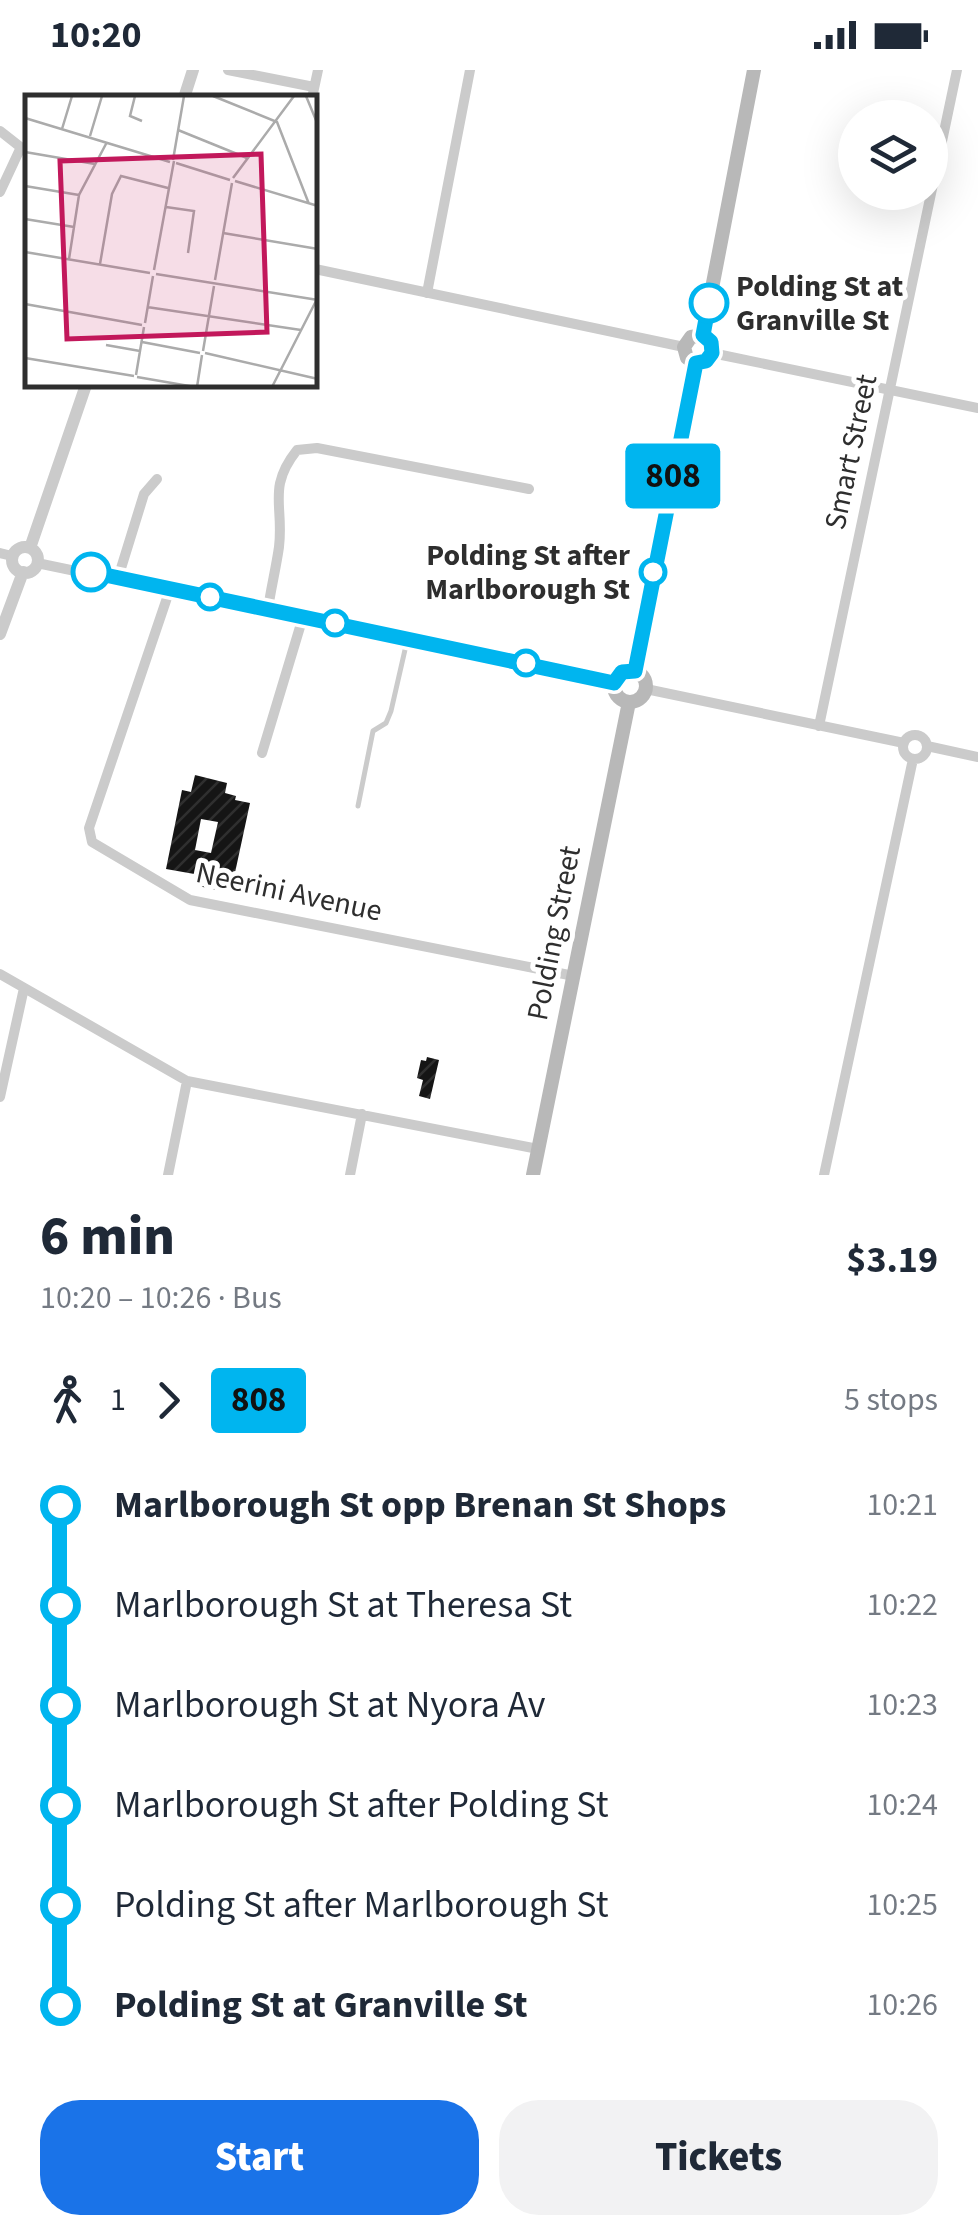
<!DOCTYPE html>
<meta charset="utf-8">
<style>
body{margin:0;font-family:"Source Sans 3",sans-serif;background:#f2f2f3;color:#1f2937;height:100vh;display:flex;flex-direction:column;font-size:38px;white-space:nowrap}
*{box-sizing:border-box;margin:0}
p{font-size:32px;color:#747a83}
.icon{flex:none;width:55px;height:55px;fill:none;stroke:currentColor;stroke-width:2;stroke-linecap:round;stroke-linejoin:round}
.map{position:relative;height:1105px;overflow:hidden}
.sheet{display:flex;flex-direction:column;background:#fff;flex:1}
.sheet>*{flex:none}
.badge{padding:0 20px;border-radius:8px;font-size:35px;line-height:65px}
.fabs{position:absolute;left:838px;top:30px;display:grid;gap:20px}
.fabs a{display:grid;place-items:center;width:110px;height:110px;border-radius:50%;background:#fff;box-shadow:0 10px 40px #0002;font-size:50px}
.map>.badge{position:absolute;translate:-50% -50%;box-shadow:0 0 0 5px #fff}
.legs{display:flex;align-items:center;gap:15px;height:110px;padding:0 40px;font-size:32px}
.legs p{margin-inline-start:auto}
.overview{display:flex;align-items:center;justify-content:space-between;height:170px;padding:0 40px}
h1{font-size:55px;font-weight:800;line-height:75px}
.action{display:flex;gap:20px;margin-top:auto;padding:20px 40px}
.action a{flex:1;height:115px;border-radius:40px;background:#1a73e8;color:#fff;font-size:40px;font-weight:800;line-height:115px;text-align:center}
.action a+a{background:#f2f2f3;color:#1f2937}
ul{padding:0 40px;list-style:none}
li{display:flex;align-items:center;gap:35px;height:100px;font-size:38px}
li i{display:grid;place-items:center;width:15px;height:100%;margin:0 12px;background:currentColor}
li i::after{content:'';width:25px;height:25px;margin:-12px;border:8px solid;border-radius:50%;background:#fff}
li p{margin-inline-start:auto}
li:first-child i{background:linear-gradient(#0000 50%,currentColor 0)}
li:last-child i{background:linear-gradient(currentColor 50%,#0000 0)}
.status{display:flex;justify-content:space-between;align-items:center;height:70px;padding:0 50px;background:#fff;direction:ltr}
.status svg{height:28px;fill:currentColor}
.map>svg:first-child{display:block}
</style>
<div class="status"><b>10:20</b><svg viewBox="0 0 49 12"><path d="M0 12V9h3v3zM5 12V6h3v6zM10 12V3h3v9zM15 12V0h3v12zM26 1h20v11H26zM47 4h2v5h-2z"/></svg></div>
<div class="map">
<svg width="978" height="1105" viewBox="0 0 978 1105">
<defs>
<pattern id="building-hatch" width="6" height="6" patternUnits="userSpaceOnUse" patternTransform="scale(2.5)"><rect width="6" height="6" fill="#151515"/><path d="M-1 1l2-2M0 6l6-6M5 7l2-2" fill="none" stroke="#2f2f2f"/></pattern>
</defs>
<rect width="100%" height="100%" fill="#fff"/>
<path fill="url(#building-hatch)" fill-rule="evenodd" d="M195,705L227,713L225,723L236,726L235,730L250,733L233,812L228,811L222,821L198,816L200,805L166,799L182,720L191,722ZM201,749L218,752L211,783L195,780Z
M427,987L439,990L430,1029L419,1026L423,1010L417,1008L421,990L426,991Z"/>
<g fill="none" stroke-linecap="round" stroke-linejoin="round">
<path stroke="#cbcbcb" stroke-width="5" d="M358,736L373,661L386,653L391,641L407,571"/>
<path stroke="#cbcbcb" stroke-width="10" d="M228,0L314,17
M312,28L318,0
M0,61L28,83
M0,122L21,77
M315,199L684,277
M427,223L470,0
M712,283L978,338
M0,483L12,486
M37,493L614,613
M118,508L144,424L157,409
M170,519L89,758L92,772L190,830L574,906
M268,539C271,518 276,498 279,477C284,435 267,418 297,380L317,378L529,419
M646,619L904,673
M819,656L957,0
M903 677a12 12 0 1 1 24 0a12 12 0 1 1-24 0Z
M927,676L978,687
M262,683L303,547
M0,904L187,1011L538,1079
M0,1027L24,918
M168,1105L187,1011
M350,1105L362,1044
M824,1105L913,689"/>
<path stroke="#cbcbcb" stroke-width="12" d="M184,28L193,0
M12 490a13 13 0 1 1 26 0a13 13 0 1 1-26 0Z
M30,478L86,315
M0,564L23,502"/>
<path stroke="#b8b8b8" stroke-width="14" d="M703,265L754,0
M696,293L687,288L684,277L691,267L703,265
M696,293L706,291L712,283L711,272L703,265
M614 616a16 16 0 1 1 32 0a16 16 0 1 1-32 0Z
M635,601L696,293
M533,1105L629,632"/>
</g>
<g fill="none" stroke-linecap="round" stroke-linejoin="round">
<defs>
<path id="line-1" d="M91,502L614,613L622,602L635,601L696,293L706,291L712,283L711,272L703,265L709,233"/>
</defs>
<use href="#line-1" stroke="#fff" stroke-width="22"/>
<use href="#line-1" stroke="#00b5ef" stroke-width="15"/>
</g>
<g fill="#fff" stroke="#00b5ef" stroke-width="5">
<circle cx="709" cy="233" r="18"/>
<circle cx="91" cy="502" r="18"/>
<circle cx="653" cy="502" r="12"/>
<circle cx="210" cy="527" r="12"/>
<circle cx="335" cy="553" r="12"/>
<circle cx="526" cy="593" r="12"/>
</g>
<g text-anchor="middle" dominant-baseline="central" stroke-width="10" stroke-linejoin="round" paint-order="stroke">
<g font-size="30" font-weight="bold" fill="#2e2e2e" stroke="#fff" text-anchor="start">
<text x="736" y="216">Polding St at<tspan x="736" dy="34">Granville St</tspan></text>
<text x="630" y="485" text-anchor="end">Polding St after<tspan x="630" dy="34">Marlborough St</tspan></text>
</g>
<g font-size="30" fill="#2e2e2e" stroke="#fff">
<text transform="translate(851 382) rotate(-78)">Smart Street</text>
<text transform="translate(289 822) rotate(12)">Neerini Avenue</text>
<text transform="translate(554 863) rotate(-79)">Polding Street</text>
</g>
</g>
<g transform="translate(25 25)">
<rect width="292" height="292" fill="#fff"/>
<path fill="none" stroke="#ababab" stroke-width="2.5" d="M110,1L105,21L117,26M188,1L252,27L284,109M281,1L293,30M0,23L145,67M37,34L47,1M153,35L222,63M65,41L77,1M0,57L70,69M148,65L159,1M151,68L205,85M208,83L269,1M210,86L293,111M0,91L54,100M141,112L169,116L163,158M0,124L49,132M198,138L293,154M0,157L125,178M44,164L54,100L82,47M75,169L87,99L96,81L143,93M129,175L149,66M131,179L293,205M190,185L207,88M0,209L117,230M122,212L276,235M120,228L128,181M117,247L175,258M81,250L115,256M178,256L189,191M180,258L293,284M0,263L109,281M111,280L119,232M112,282L170,292M172,292L177,260M247,292L292,204"/>
<path fill="#c2185b" fill-opacity="0.15" stroke="#c2185b" stroke-width="5" d="M236,59L242,237L42,244L35,66Z"/>
<rect width="292" height="292" fill="none" stroke="#2e2e2e" stroke-width="5"/>
</g>
</svg>
<div class="fabs">
<a><svg class="icon" aria-label="layers" viewBox="0 0 24 24"><path d="M12 4l9 5-9 5-9-5zM3 14l9 5 9-5"/></svg></a>
</div>
<b class="badge" style="left:673px;top:406px;background:#00b5ef;color:#111">808</b>
</div>
<section class="sheet">
<div class="overview"><div><h1>6 min</h1><p>10:20 – 10:26 · Bus</p></div><b>$3.19</b></div>
<div class="legs"><svg class="icon" aria-label="walk" viewBox="0 0 24 24"><circle cx="13" cy="4" r="2"/><path d="M13 8l-2 6 4 7M11 14l-3 7M7 12l3-4h3l4 4"/></svg>1<svg class="icon" aria-label="forward" viewBox="0 0 24 24"><path d="M9 5l7 7-7 7"/></svg><b class="badge" style="background:#00b5ef;color:#111">808</b><p>5 stops</p></div>
<ul>
<li><i style="color:#00b5ef"></i><b>Marlborough St opp Brenan St Shops</b><p>10:21</p></li>
<li><i style="color:#00b5ef"></i><span>Marlborough St at Theresa St</span><p>10:22</p></li>
<li><i style="color:#00b5ef"></i><span>Marlborough St at Nyora Av</span><p>10:23</p></li>
<li><i style="color:#00b5ef"></i><span>Marlborough St after Polding St</span><p>10:24</p></li>
<li><i style="color:#00b5ef"></i><span>Polding St after Marlborough St</span><p>10:25</p></li>
<li><i style="color:#00b5ef"></i><b>Polding St at Granville St</b><p>10:26</p></li>
</ul>
<div class="action"><a>Start</a><a>Tickets</a></div>
</section>
